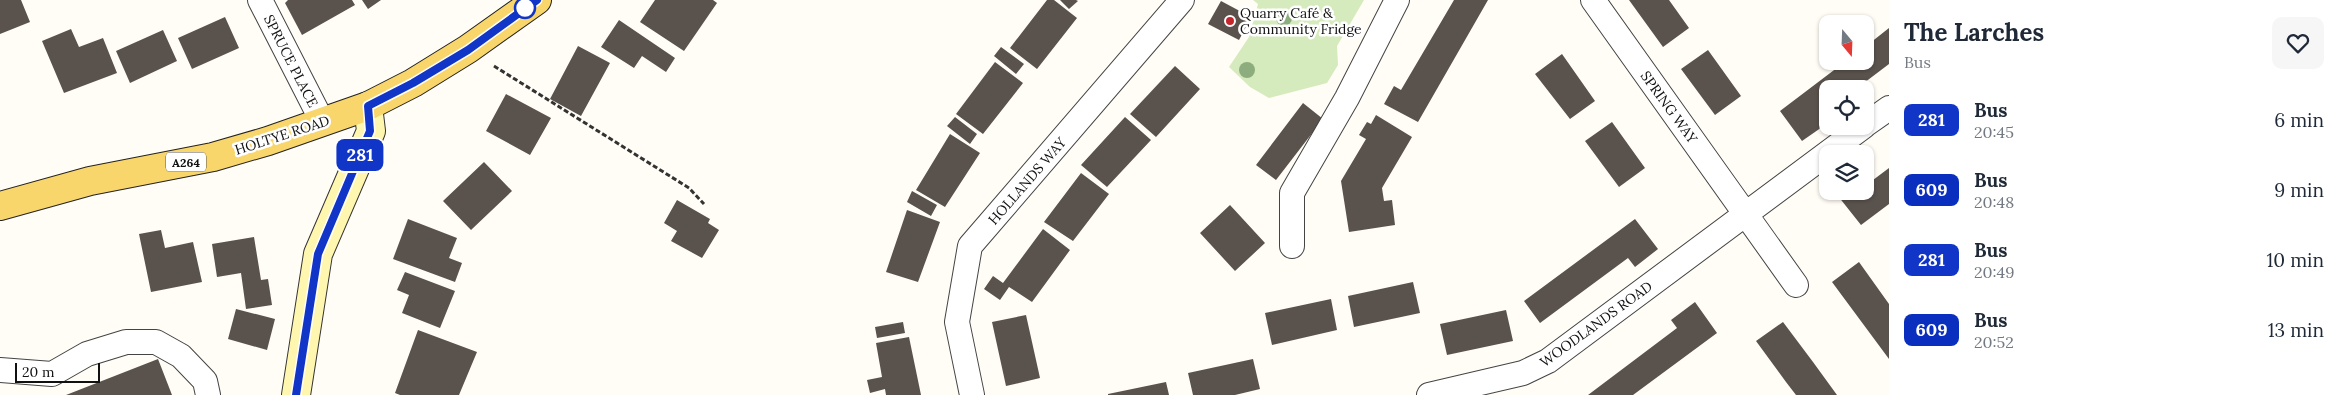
<!DOCTYPE html>
<meta charset="utf-8">
<style>
body{margin:0;font-family:Lora,serif;background:#f6f6f7;color:#1f2937;height:100vh;display:flex;flex-direction:column;font-size:19px;white-space:nowrap}
*{box-sizing:border-box;margin:0}
p{font-size:16px;color:#747a83}
.icon{flex:none;width:28px;height:28px;fill:none;stroke:currentColor;stroke-width:2;stroke-linecap:round;stroke-linejoin:round}
.map{position:relative;flex:1;overflow:hidden}
.drawer{display:flex;flex-direction:column;background:#fff;width:450px}
.drawer>*{flex:none}
.badge{padding:0 10px;border-radius:8px;font-size:18px;line-height:32px}
.needle{width:32px;rotate:161deg}
.fabs{position:absolute;left:1819px;top:15px;display:grid;gap:10px}
.fabs a{display:grid;place-items:center;width:55px;height:55px;border-radius:10px;background:#fff;box-shadow:0 1px 4px #0004;font-size:25px}
.scale{position:absolute;left:15px;bottom:12px;width:85px;box-sizing:border-box;padding-left:5px;border:2px solid #111;border-top:0;font-size:14px;line-height:18px;white-space:nowrap;color:#111;-webkit-text-stroke:4px #fff;paint-order:stroke}
.map>.badge{position:absolute;translate:-50% -50%;box-shadow:0 0 0 2px #fff}
.round{display:grid;place-items:center;flex:none;width:52px;height:52px;border-radius:10px;background:#f6f6f7}
.head{display:flex;align-items:center;justify-content:space-between;height:85px;padding:0 15px}
h1{font-size:24px;font-weight:800;line-height:38px}
ul{padding:0;list-style:none}
li{display:flex;align-items:center;gap:15px;height:70px;padding:0 15px}
li div{flex:1}
li b{display:block;font-size:19px}
li em{font-style:normal}
li .badge{min-width:55px;font-weight:700;text-align:center}
main{display:flex;flex:1;min-height:0}
.map>svg:first-child{display:block}
</style>
<main>
<div class="map">
<svg width="1889" height="395" viewBox="0 0 1889 395">
<rect width="100%" height="100%" fill="#fffdf5"/>
<path fill="#d5ebbd" d="M1253,0H1364L1337,46L1338,65L1327,83L1269,98L1250,87L1229,67L1249,37L1258,4Z"/>
<path fill="#5a524d" d="M0,0H21L30,22L0,34Z
M288,0H352L355,5L302,35L285,3Z
M362,0H381L368,9Z
M655,0H713L717,3L684,51L640,22Z
M1047,0H1054L1077,18L1037,69L1010,48Z
M1060,0H1076L1078,1L1069,9Z
M1454,0H1488L1418,122L1384,104L1394,86L1401,90Z
M1629,0H1669L1689,28L1663,47Z
M1221,1L1251,17L1239,40L1208,24Z
M225,17L239,48L192,69L178,38Z
M619,20L675,58L666,72L642,56L634,68L601,47Z
M1889,28V64L1856,89H1828V111L1819,117L1825,125L1802,141L1780,111L1846,61H1865V47Z
M71,29L79,47L103,38L117,73L64,93L42,41Z
M163,30L177,61L130,83L116,51Z
M578,46L610,63L581,116L550,99Z
M1001,47L1024,64L1016,74L994,56Z
M1708,50L1741,96L1715,115L1681,69Z
M1562,54L1595,101L1570,119L1535,74Z
M995,62L1023,83L983,134L956,114Z
M1175,66L1200,89L1156,137L1130,114Z
M506,94L551,118L530,155L486,131Z
M1303,103L1323,119L1276,180L1256,165Z
M1376,115L1412,137L1382,188L1384,201L1392,200L1395,225L1349,232L1341,181L1366,139L1359,135L1367,122L1371,124Z
M955,117L977,134L970,144L947,126Z
M1125,117L1151,140L1107,187L1081,165Z
M1612,122L1645,168L1619,187L1585,141Z
M950,134L980,153L945,207L916,190Z
M484,162L512,191L471,230L443,201Z
M1889,168V204L1861,225L1838,196L1844,191H1865V186Z
M1081,173L1109,194L1073,241L1044,222Z
M912,191L937,205L931,216L907,202Z
M677,200L710,219L708,223L719,230L702,258L671,241L677,231L664,223Z
M1230,205L1265,243L1235,271L1200,233Z
M907,210L940,222L918,282L886,272Z
M408,219L457,238L449,258L462,263L455,282L393,259Z
M1635,219L1658,249L1635,267L1628,258L1540,323L1524,301Z
M1043,229L1070,250L1032,302L1009,287L1000,300L984,289L993,276L1003,283Z
M161,230L165,248L193,242L202,282L151,292L139,234Z
M254,237L261,280L268,279L272,305L246,309L241,273L217,277L212,244Z
M1859,262L1889,304V359L1832,282Z
M405,272L455,291L440,328L402,313L409,295L397,290Z
M1413,282L1420,313L1354,327L1348,296Z
M1331,299L1337,330L1272,345L1265,313Z
M1695,302L1717,333L1633,395H1588L1677,328L1671,320Z
M236,309L275,319L267,350L228,339Z
M1506,310L1513,341L1447,355L1440,324Z
M1026,315L1040,378L1006,386L992,322Z
M903,322L905,333L877,338L875,327Z
M1783,322L1813,362L1837,395H1796L1786,382L1756,341Z
M418,330L477,352L459,395H400L395,393Z
M909,337L921,395H886L885,389L870,393L867,380L882,377L876,343Z
M158,359L172,395H66Z
M1253,359L1260,389L1235,395H1193L1188,373Z
M1166,382L1169,395H1108V394Z"/>
<g fill="none" stroke-linecap="round" stroke-linejoin="round">
<defs>
<path id="street" d="M260,0L323,123
M1593,0L1796,285
M1865,125L1889,108
M1292,246V193L1347,98L1397,0
M0,370L52,374L87,354L126,342H156L181,356L205,381L208,395
M972,395L957,322L970,246L1182,0
M1429,395L1523,373L1548,361L1864,126"/>
<path id="secondary" d="M296,395L318,254L371,131L368,106"/>
<path id="primary" d="M0,206L90,181L213,157L268,141L368,106L413,83L468,49L537,0"/>
</defs>
<use href="#street" stroke="#444" stroke-width="26"/>
<use href="#secondary" stroke="#333" stroke-width="30"/>
<use href="#primary" stroke="#222" stroke-width="30"/>
<path stroke="#333" stroke-width="3" stroke-dasharray="5 2.5" stroke-linecap="butt" d="M494,66L689,188L704,204"/>
<use href="#street" stroke="#fff" stroke-width="24"/>
<use href="#secondary" stroke="#fff6b0" stroke-width="28"/>
<use href="#primary" stroke="#f9d66b" stroke-width="28"/>
</g>
<g fill="#8dad7f">
<circle cx="1284" cy="18" r="8"/>
<circle cx="1247" cy="70" r="8"/>
</g>
<g fill="none" stroke-linecap="round" stroke-linejoin="round">
<defs>
<path id="line" d="M296,395L318,254L370,131L368,106L413,83L468,50L537,0"/>
</defs>
<use href="#line" stroke="#fff" stroke-width="11"/>
<use href="#line" stroke="#1135c6" stroke-width="8"/>
</g>
<circle fill="#fff" stroke="#1135c6" stroke-width="2.5" cx="525" cy="8" r="10"/>
<circle fill="#c4262e" stroke="#fff" stroke-width="2" cx="1230" cy="21" r="5"/>
<g text-anchor="middle" dominant-baseline="central" stroke-width="5" stroke-linejoin="round" paint-order="stroke">
<rect fill="#fff" stroke="#585858" stroke-width="1" x="166" y="152.5" width="40" height="19" rx="4"/>
<g font-size="12" font-weight="bold" fill="#111">
<text x="186" y="162">A264</text>
</g>
<g font-size="14" fill="#111" stroke="#fff" text-anchor="start">
<text x="1240" y="13">Quarry Café &amp;<tspan x="1240" dy="16">Community Fridge</tspan></text>
</g>
<g font-size="14" fill="#111" stroke="#fff">
<text transform="translate(291 61) rotate(63)">SPRUCE PLACE</text>
<text transform="translate(1669 107) rotate(54)">SPRING WAY</text>
<text transform="translate(282 135) rotate(-18)">HOLTYE ROAD</text>
<text transform="translate(1027 181) rotate(-49)">HOLLANDS WAY</text>
<text transform="translate(1596 324) rotate(-36)">WOODLANDS ROAD</text>
</g>
</g>
</svg>
<div class="fabs">
<a><svg class="needle" viewBox="-14 -14 28 28"><path d="M0-13l5 13h-10z" fill="#e53935"/><path d="M0 13l5-13h-10z" fill="#747a83"/></svg></a>
<a><svg class="icon" aria-label="locate" viewBox="0 0 24 24"><circle cx="12" cy="12" r="6"/><path d="M12 2v4M12 18v4M2 12h4M18 12h4"/></svg></a>
<a><svg class="icon" aria-label="layers" viewBox="0 0 24 24"><path d="M12 4l9 5-9 5-9-5zM3 14l9 5 9-5"/></svg></a>
</div>
<div class="scale">20 m</div>
<b class="badge" style="left:360px;top:155px;background:#1135c6;color:#fff">281</b>
</div>
<section class="drawer">
<div class="head"><div><h1>The Larches</h1><p>Bus</p></div><a class="round"><svg class="icon" aria-label="heart" viewBox="0 0 24 24"><path d="M12 20l-8-8c-3-5 5-10 8-4 3-6 11-1 8 4z"/></svg></a></div>
<ul>
<li><span class="badge" style="background:#1135c6;color:#fff">281</span><div><b>Bus</b><p>20:45</p></div><em>6 min</em></li>
<li><span class="badge" style="background:#0a2ebe;color:#fff">609</span><div><b>Bus</b><p>20:48</p></div><em>9 min</em></li>
<li><span class="badge" style="background:#1135c6;color:#fff">281</span><div><b>Bus</b><p>20:49</p></div><em>10 min</em></li>
<li><span class="badge" style="background:#0a2ebe;color:#fff">609</span><div><b>Bus</b><p>20:52</p></div><em>13 min</em></li>
</ul>
</section>
</main>
